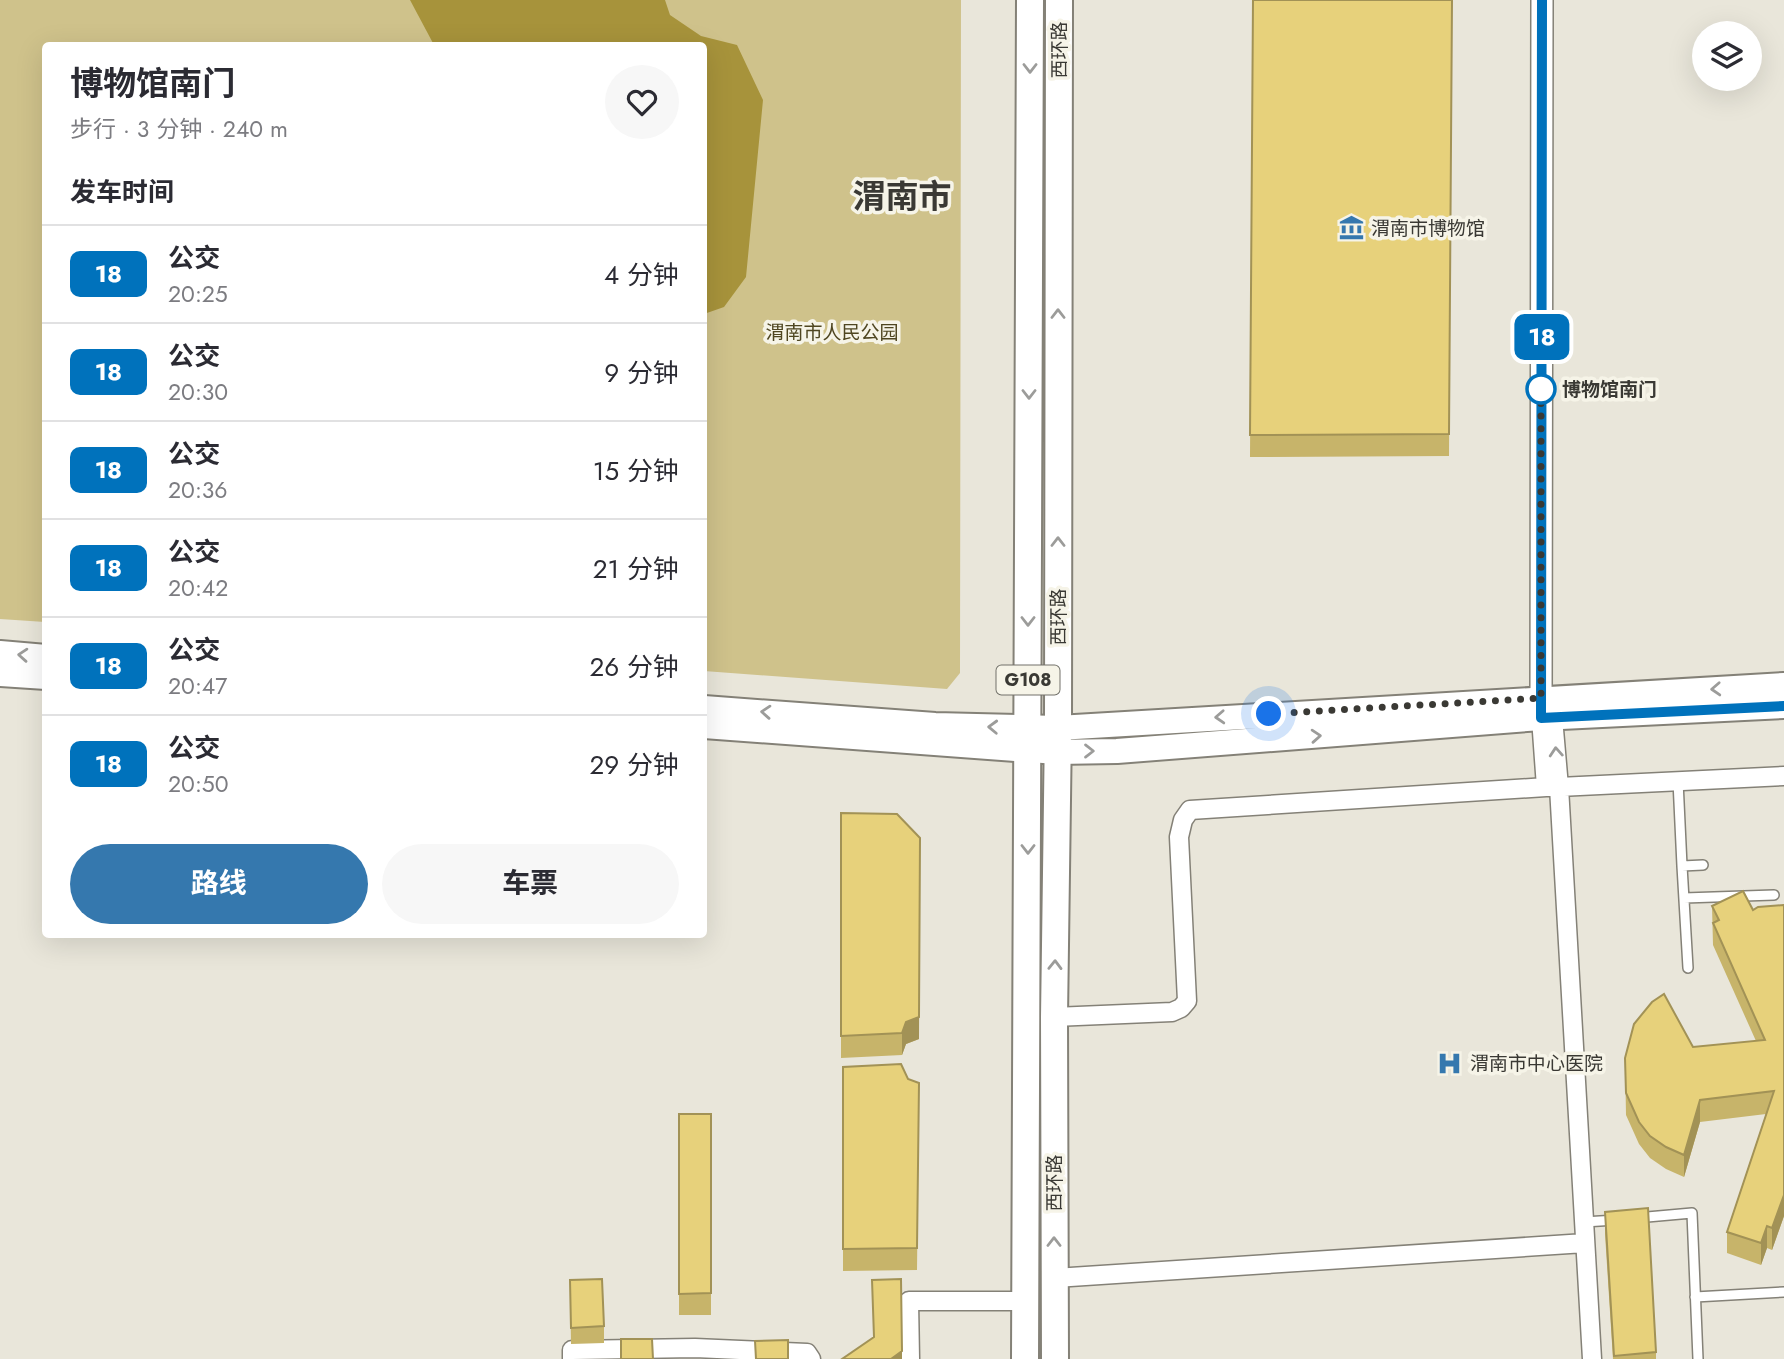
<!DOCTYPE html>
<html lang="zh">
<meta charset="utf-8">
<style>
body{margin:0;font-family:Jost,"Noto Sans SC",sans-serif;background:#f7f7f7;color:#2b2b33;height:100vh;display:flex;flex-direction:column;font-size:26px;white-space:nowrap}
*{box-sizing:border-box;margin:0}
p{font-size:23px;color:#7c7c81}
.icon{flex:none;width:38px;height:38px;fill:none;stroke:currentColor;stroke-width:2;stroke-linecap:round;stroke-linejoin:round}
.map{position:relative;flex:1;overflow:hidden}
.drawer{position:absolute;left:42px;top:42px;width:665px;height:896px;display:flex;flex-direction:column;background:#fff;border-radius:7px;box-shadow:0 7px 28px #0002}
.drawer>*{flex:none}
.badge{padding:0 14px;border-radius:10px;font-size:24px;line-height:46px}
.fabs{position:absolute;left:1692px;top:21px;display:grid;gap:14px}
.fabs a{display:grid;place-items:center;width:70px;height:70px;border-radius:50%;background:#fff;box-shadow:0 7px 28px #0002;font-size:35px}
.you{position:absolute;width:35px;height:35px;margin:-18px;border:5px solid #fff;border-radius:50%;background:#1a73e8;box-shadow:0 0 0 10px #1a73e833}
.map>.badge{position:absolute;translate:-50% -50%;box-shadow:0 0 0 4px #fff}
h2{padding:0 28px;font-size:26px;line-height:63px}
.round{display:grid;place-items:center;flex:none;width:74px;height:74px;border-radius:37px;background:#f7f7f7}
.head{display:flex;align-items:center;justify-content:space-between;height:119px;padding:0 28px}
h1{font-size:33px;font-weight:700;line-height:52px}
.primary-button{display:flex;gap:14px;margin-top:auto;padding:14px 28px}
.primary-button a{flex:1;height:80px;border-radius:42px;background:#3578ae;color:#fff;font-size:28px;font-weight:700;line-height:80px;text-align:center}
.primary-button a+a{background:#f7f7f7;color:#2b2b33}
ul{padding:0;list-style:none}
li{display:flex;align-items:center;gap:21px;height:98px;padding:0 28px;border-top:2px solid #e1e1e2}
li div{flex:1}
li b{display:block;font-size:26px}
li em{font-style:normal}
li .badge{min-width:77px;font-weight:700;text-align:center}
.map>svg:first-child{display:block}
</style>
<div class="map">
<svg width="1784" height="1359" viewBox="0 0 1784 1359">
<rect width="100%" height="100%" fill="#e9e6da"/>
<path fill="#cfc28b" d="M0,0H961L960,673L947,689L704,671V46H46L45,622L0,619Z"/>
<path fill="#a7933b" d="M410,0H665L670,15L701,36L737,45L763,100L746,277L724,307L704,314V46L434,45Z"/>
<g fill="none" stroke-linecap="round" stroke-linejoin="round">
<defs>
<path id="service" d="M1678,781L1682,866L1703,865
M1682,866L1688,968
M1684,898L1774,895
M1636,1218L1692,1213L1698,1359
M1584,1222L1616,1220
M1695,1297L1784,1292"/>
<path id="minor" d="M1541,718L1546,787H1559L1553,718
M1054,1017L1172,1012L1181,1008L1187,1001L1179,837L1183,820L1190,810L1546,787
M1055,1278L1585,1243
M572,1359V1350L695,1348L807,1353L811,1359
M910,1359L909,1301H1025
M1592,1359L1559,787L1784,776"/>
<path id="tertiary" d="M1541,715L1542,0"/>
<path id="secondary" d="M0,653L46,657
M0,674L46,677
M704,708L935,725L1058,728L1784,685
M704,726L1057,752L1117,751L1541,718L1784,706"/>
<path id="primary" d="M1025,1359L1030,0
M1055,1359L1054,1017L1058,728L1059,0"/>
</defs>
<use href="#service" stroke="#848177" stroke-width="12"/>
<use href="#minor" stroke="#848177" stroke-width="21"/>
<use href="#tertiary" stroke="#848177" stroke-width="24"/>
<use href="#secondary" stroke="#848177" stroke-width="28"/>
<use href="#primary" stroke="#848177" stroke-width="30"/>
<use href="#service" stroke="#fff" stroke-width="9"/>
<use href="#minor" stroke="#fff" stroke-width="18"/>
<use href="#tertiary" stroke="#fff" stroke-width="21"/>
<use href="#secondary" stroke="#fff" stroke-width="24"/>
<use href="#primary" stroke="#fff" stroke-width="26"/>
</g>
<path fill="#c7b46a" d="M1253,0H1452L1449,456L1250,457Z
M841,813L919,1039L906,1044L902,1055L841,1058Z
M1784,905V1216L1772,1250L1767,1248L1761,1265L1727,1253V1232L1766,1114L1700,1122L1684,1177L1666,1169L1650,1158L1639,1144L1626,1115L1625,1058L1693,1047L1756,1041L1713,945L1712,906L1753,910Z
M908,1079L919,1083L917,1270L843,1271V1249Z
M679,1114H711V1315H679Z
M1605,1212L1656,1352V1359H1613L1605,1234Z
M570,1280L604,1326V1343L571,1344Z"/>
<path fill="#a29256" d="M920,838L919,1039L906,1044L902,1055V1033Z
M1700,1100V1122L1684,1177V1155Z
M1784,1195V1216L1772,1250V1228Z
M1767,1226V1248L1761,1265V1243Z
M902,1351V1359H891Z"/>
<path fill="#e7d17b" stroke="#a29256" stroke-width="2" d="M1253,0H1452L1449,434L1250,435Z
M841,813L897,814L920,838L919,1017L906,1022L902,1033L841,1036Z
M1743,891L1753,910L1758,907L1784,905V1195L1772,1228L1767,1226L1761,1243L1727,1232L1774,1091L1700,1100L1684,1155L1666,1147L1650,1136L1639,1122L1626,1093L1625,1058L1634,1024L1652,1002L1664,994L1693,1047L1765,1040L1713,923L1719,920L1712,906Z
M901,1064L908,1079L919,1083L917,1248L843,1249V1067Z
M679,1114H711V1293L679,1294Z
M1648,1208L1656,1352L1614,1356L1605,1212Z
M602,1279L604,1326L571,1328L570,1280Z
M901,1279L902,1351L891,1359H842L874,1337L872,1280Z
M621,1339H652L653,1359H621Z
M788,1340V1359H756L755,1341Z"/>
<defs><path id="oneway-chevron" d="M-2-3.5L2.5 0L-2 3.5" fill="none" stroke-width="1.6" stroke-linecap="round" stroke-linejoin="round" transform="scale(1.75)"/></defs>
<g stroke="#9c9c9a">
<use href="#oneway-chevron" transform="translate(1030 68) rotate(90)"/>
<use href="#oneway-chevron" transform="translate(1058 314) rotate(-90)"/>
<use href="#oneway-chevron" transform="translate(1029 394) rotate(90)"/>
<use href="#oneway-chevron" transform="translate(1058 542) rotate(-90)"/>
<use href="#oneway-chevron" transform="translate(1028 621) rotate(90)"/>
<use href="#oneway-chevron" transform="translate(23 655) rotate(-176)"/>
<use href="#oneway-chevron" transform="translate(1716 689) rotate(177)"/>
<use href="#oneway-chevron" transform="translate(766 712) rotate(-176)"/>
<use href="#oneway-chevron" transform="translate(1220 717) rotate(177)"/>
<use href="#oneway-chevron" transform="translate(993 727) rotate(-178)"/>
<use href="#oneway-chevron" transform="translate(1316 736) rotate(-4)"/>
<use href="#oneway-chevron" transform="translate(1089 751)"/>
<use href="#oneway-chevron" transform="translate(1556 752) rotate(-94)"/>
<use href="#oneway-chevron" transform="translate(1028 849) rotate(90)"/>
<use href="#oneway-chevron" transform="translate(1055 965) rotate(-89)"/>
<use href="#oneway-chevron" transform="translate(1054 1242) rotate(-90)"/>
</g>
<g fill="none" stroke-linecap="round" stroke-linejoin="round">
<defs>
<path id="line" d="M1542,0L1541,718L1784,706"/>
</defs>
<use href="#line" stroke="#fff" stroke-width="16"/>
<use href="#line" stroke="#0072bc" stroke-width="10"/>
<path stroke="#3a3934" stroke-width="7" stroke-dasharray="0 12.6" d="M1269,714L1541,698V379V389"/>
</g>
<defs>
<symbol id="museum-bare" viewBox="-9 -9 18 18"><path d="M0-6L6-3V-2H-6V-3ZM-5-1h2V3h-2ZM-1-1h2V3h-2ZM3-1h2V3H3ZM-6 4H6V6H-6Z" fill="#3578ae" stroke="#f6f4e8" stroke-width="2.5" paint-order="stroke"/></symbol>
<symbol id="hospital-bare" viewBox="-9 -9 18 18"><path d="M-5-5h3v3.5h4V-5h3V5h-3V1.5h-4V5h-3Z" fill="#3578ae" stroke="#f6f4e8" stroke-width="2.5" paint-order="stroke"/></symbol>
</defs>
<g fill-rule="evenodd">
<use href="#museum-bare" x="1334" y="210" width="35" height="35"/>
<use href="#hospital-bare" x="1432" y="1046" width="35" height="35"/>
</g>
<circle fill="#fff" stroke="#0072bc" stroke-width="3.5" cx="1541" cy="389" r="14"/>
<g text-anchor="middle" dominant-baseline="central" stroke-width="7" stroke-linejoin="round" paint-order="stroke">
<rect fill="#f6f4e8" stroke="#72716a" stroke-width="2" x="996.5" y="665.5" width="63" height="29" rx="5"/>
<g font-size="18" font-weight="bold" fill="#3a3934">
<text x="1028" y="680">G108</text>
</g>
<g font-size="19" fill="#3a3934" stroke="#f6f4e8">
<text transform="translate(1059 50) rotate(-90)">西环路</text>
<text transform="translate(1058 617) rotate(-90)">西环路</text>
<text transform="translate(1054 1183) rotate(-90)">西环路</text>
</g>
<g font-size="19" fill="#3a3934" stroke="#f6f4e8" text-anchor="start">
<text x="1371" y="228">渭南市博物馆</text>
<text x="1470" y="1063">渭南市中心医院</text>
</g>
<g font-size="19" fill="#4f4621" stroke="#f6f4e8">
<text x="832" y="332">渭南市人民公园</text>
</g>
<g font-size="19" font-weight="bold" fill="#3a3934" stroke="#f6f4e8" text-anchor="start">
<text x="1562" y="389">博物馆南门</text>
</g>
<g font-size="33" font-weight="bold" fill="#3a3934" stroke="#f6f4e8">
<text x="902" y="196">渭南市</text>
</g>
</g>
</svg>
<div class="fabs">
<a><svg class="icon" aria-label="layers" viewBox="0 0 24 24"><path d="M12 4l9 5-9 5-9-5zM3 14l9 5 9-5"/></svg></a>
</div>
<div class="you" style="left:1269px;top:714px"></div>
<b class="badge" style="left:1542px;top:337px;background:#0072bc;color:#fff">18</b>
<section class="drawer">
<div class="head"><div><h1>博物馆南门</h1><p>步行 · 3 分钟 · 240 m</p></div><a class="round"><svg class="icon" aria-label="heart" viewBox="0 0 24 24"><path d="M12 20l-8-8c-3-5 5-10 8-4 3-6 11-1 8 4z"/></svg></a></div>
<h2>发车时间</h2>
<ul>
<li><span class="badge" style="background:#0072bc;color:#fff">18</span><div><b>公交</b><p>20:25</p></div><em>4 分钟</em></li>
<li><span class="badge" style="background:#0072bc;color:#fff">18</span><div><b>公交</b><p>20:30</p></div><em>9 分钟</em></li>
<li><span class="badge" style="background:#0072bc;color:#fff">18</span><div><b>公交</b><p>20:36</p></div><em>15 分钟</em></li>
<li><span class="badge" style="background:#0072bc;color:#fff">18</span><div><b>公交</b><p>20:42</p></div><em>21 分钟</em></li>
<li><span class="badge" style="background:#0072bc;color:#fff">18</span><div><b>公交</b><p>20:47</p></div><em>26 分钟</em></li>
<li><span class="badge" style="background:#0072bc;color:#fff">18</span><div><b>公交</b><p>20:50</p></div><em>29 分钟</em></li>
</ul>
<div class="primary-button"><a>路线</a><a>车票</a></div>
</section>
</div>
